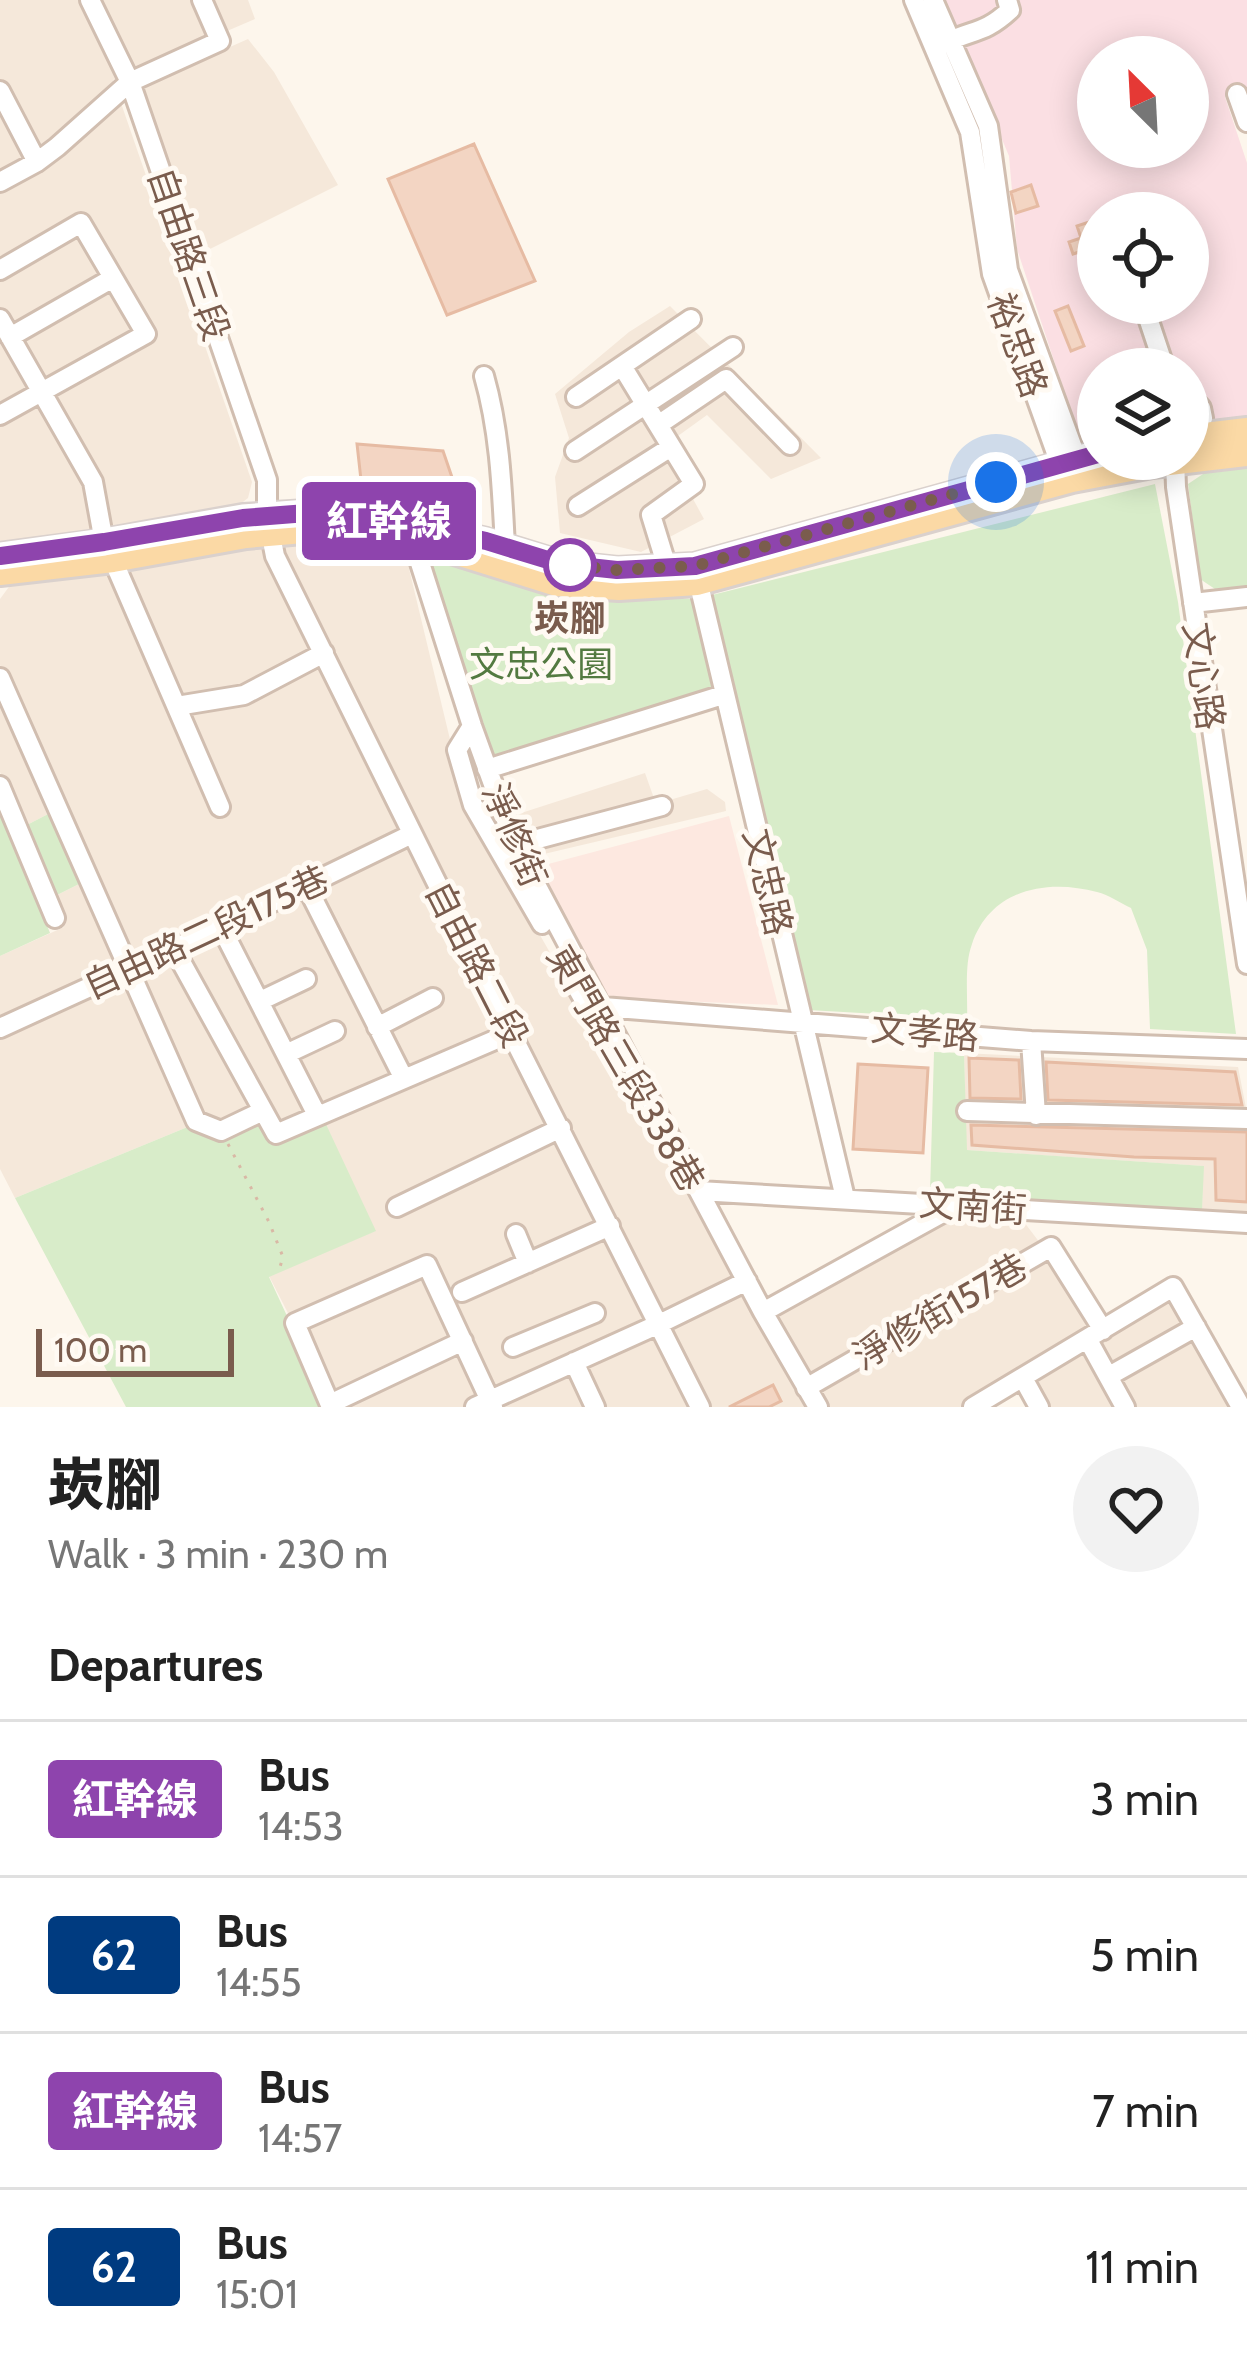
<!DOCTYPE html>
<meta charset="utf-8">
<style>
body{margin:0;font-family:Cabin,"Noto Sans TC",sans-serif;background:#f2f2f2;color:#222;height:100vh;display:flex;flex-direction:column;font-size:45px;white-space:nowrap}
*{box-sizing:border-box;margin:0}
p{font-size:39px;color:#767676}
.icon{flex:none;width:66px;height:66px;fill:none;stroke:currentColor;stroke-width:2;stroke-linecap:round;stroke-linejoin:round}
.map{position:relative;height:1407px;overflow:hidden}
.panel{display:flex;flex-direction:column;background:#fff;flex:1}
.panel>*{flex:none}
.badge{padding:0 24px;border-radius:9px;font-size:42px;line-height:78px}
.needle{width:78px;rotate:336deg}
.buttons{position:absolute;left:1077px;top:36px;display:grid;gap:24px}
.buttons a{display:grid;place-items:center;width:132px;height:132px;border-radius:50%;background:#fff;box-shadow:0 6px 30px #0003;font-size:60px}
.scale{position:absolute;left:36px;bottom:30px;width:198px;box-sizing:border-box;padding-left:12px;border:6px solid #7a5c4d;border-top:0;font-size:33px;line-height:42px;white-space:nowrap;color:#7a5c4d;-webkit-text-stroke:9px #fffaf3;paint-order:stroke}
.you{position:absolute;width:60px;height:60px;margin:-30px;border:9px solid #fff;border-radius:50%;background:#1a73e8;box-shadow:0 0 0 18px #1a73e833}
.map>.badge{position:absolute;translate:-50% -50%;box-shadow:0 0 0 6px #fff}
h2{padding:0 48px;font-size:45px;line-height:108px}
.round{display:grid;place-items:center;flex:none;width:126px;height:126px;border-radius:63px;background:#f2f2f2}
.headline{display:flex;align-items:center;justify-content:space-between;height:204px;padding:0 48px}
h1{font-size:57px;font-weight:800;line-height:90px}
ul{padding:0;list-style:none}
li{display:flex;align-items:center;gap:36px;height:156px;padding:0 48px;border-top:3px solid #e0e0e0}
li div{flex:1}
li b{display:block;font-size:45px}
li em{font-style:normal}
li .badge{min-width:132px;font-weight:700;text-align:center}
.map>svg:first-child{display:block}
</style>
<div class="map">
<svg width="1247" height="1407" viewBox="0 0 1247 1407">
<rect width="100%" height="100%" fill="#fdf6ec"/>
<path fill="#f5e8da" d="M0,0H248L255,19L113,80L252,482L248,498L235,508L20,542H0Z
M248,39L274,72L338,185L198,255L140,87Z
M670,306L821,458L771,479L707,415L664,446L704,519L641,552L560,533L555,477L569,438L555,394L629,332Z
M356,542L405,552L466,806L738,1281L465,1407H336L269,1276L375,1231L278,1131L221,1129L201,1119L0,665V599L14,580L73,577L128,565L267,544Z
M0,692L52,812L23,827L0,772Z
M645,773L656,804L707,789L725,802L726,811L527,858L512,816Z
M81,883L190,1126L15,1198L0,1169V956L64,927L53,897Z
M964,1053L1238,1067L1247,1113V1211H1202L1203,1166L966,1150Z
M963,1210L1018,1214L1043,1247L804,1381L766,1316Z
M1047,1256L1092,1328L1020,1375L960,1407H817L811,1394Z
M743,1290L808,1407H704L662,1327Z
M1172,1295L1235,1407H1130L1095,1341Z
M653,1330L690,1407H496Z
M1085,1347L1118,1407H1043L1029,1381Z"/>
<path fill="#fde8e0" d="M729,816L778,1005L609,998L537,867Z"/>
<path fill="#fbdfe3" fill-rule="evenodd" d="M944,0H1247V93L1225,97L1247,163V416L1188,425V369H1098V447L1084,451L1017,249L1009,156ZM1098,57H1188V147H1098ZM1098,213H1188V303H1098Z"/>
<path fill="#d8ecc9" d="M1247,463V586L1215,589L1200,579L1188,484L1215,466Z
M1155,484L1178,602L1236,1034L1150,1029L1147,950L1131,908C1120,903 1109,895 1097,892C1046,878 990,890 972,944C964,965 968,996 967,1019L808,1010L708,596Z
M420,548L567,592L692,599L715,690L492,759Z
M0,808L50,933L0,956Z
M52,812L81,883L53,897L23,827Z
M934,1052L964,1053L967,1150L1204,1166L1202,1211L930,1193Z
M263,1114L276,1138L324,1120L376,1231L269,1277L329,1407H126L15,1198L190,1126L220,1134Z"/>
<path fill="#f3d5c3" stroke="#e6bba3" stroke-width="3" d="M474,144L535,281L447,315L388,179Z
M1031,185L1038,206L1016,213L1011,192Z
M1125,197L1129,207L1155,199L1166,203V213H1114L1110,203Z
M1098,219V267L1086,271L1079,252L1073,254L1069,242L1081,238L1077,226Z
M1068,306L1084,346L1071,351L1055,311Z
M357,444L443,451L456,489L450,504L362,489Z
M969,1058L1019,1060L1021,1099L970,1098Z
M1046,1062L1235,1072L1242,1105L1048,1100Z
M858,1064L928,1068L923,1153L853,1149Z
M971,1125L1247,1132V1202L1216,1200L1215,1159L1134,1157L972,1145Z
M773,1385L781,1401L769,1407H729Z"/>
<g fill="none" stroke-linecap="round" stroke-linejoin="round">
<defs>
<path id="minor" d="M90,0L130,82L267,480V515L275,556L511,1033L700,1407
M914,0L970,132L992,274L1060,464L1066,472
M933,0L988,126L1008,270L1077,459L1075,468
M945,43C974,29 984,34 1010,10L1007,0
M0,91L37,162
M1237,94L1247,122
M0,182L37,162L57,147L130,82L220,41L202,0
M0,270L81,223L146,334L0,415
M1143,303L1165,369
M0,319L93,482L104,542
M10,337L113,278
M622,366L694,484L651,515L667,567
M484,376C500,432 502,489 505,547L502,556
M1188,394L1201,408L1203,418L1188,429
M576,397L691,319
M658,425L726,379L790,445
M575,451L733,347
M1175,459L1176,487L1247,964
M578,506L671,447
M414,533L413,541L472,726L515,845L763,1312L818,1407
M113,560L220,807
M696,572L845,1198
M1193,603L1247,597
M0,678L196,1121L221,1131L263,1111
M177,706L244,695L324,653
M472,726L457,750L473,805L542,924
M487,769L723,695
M0,786L55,918
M515,845L662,806
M306,885L404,1079
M221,927L317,1115
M174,949L276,1134L511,1033
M570,975L603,1034
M260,1001L306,979
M603,1007L1031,1041L1247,1049
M377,1027L433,998
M0,1028L221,927L412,834
M1031,1041L1036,1115
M286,1054L335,1031
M967,1111L1247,1119
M699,1191L1247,1223
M397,1207L561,1128
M516,1234L528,1263
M462,1292L610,1226
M763,1312L944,1212
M1088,1340L1125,1407
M513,1347L595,1313
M574,1362L595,1407
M1109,1376L1196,1327
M1023,1378L1039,1407
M806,1388L1051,1247L1103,1330
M330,1404L463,1341
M331,1407L295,1323L427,1265L493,1407
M475,1407L659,1324L747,1281
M973,1407L1173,1287L1241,1407"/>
<path id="major" d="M1188,437L1247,430
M0,556L104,542L243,517L307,513L359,515L415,525L486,541L561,564L617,570L695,566L1098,454
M0,573L113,560L246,536L315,530L357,531L435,546L557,584L619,588L697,583L1072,480L1152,465L1247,454"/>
</defs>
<use href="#minor" stroke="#d1beb0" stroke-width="24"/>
<use href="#major" stroke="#dad1cd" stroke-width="30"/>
<path stroke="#d9b8a5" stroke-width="3" stroke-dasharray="3 9" stroke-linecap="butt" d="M228,1144L269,1222L283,1257L280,1267"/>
<use href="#minor" stroke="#fff" stroke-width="18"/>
<use href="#major" stroke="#fbd9a5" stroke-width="24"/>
</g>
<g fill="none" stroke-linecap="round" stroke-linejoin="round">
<defs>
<path id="line" d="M0,556L104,542L243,518L307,513L359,515L416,525L486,541L561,564L617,570L695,566L1098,454"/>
</defs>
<use href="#line" stroke="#fff" stroke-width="27"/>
<use href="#line" stroke="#8e44ad" stroke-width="18"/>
<path stroke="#7a5c4d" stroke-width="12" stroke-dasharray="0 21.6" d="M570,565L561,564L617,570L695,566L996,482"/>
</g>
<circle fill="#fff" stroke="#8e44ad" stroke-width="6" cx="570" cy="565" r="24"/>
<g text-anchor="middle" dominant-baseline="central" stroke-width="10" stroke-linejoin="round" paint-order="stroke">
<g font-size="36" fill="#7a5c4d" stroke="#fffaf3">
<text transform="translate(189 254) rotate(71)">自由路三段</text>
<text transform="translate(1018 345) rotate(70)">裕忠路</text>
<text transform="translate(1204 676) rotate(82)">文心路</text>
<text transform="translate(515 835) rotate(67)">淨修街</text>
<text transform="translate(768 882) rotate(77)">文忠路</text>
<text transform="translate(206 932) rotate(-25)">自由路二段175巷</text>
<text transform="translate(477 964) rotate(63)">自由路二段</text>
<text transform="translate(925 1032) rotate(5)">文孝路</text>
<text transform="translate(626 1068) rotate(60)">東門路三段338巷</text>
<text transform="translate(973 1206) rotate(4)">文南街</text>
<text transform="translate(940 1311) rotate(-30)">淨修街157巷</text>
</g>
<g font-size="36" font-weight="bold" fill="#7a5c4d" stroke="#fffaf3">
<text x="570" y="618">崁腳</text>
</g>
<g font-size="36" fill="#537a41" stroke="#fffaf3">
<text x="541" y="664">文忠公園</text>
</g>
</g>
</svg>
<div class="buttons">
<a><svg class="needle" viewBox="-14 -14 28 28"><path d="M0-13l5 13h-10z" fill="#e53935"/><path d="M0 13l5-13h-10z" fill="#767676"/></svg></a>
<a><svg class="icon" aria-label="locate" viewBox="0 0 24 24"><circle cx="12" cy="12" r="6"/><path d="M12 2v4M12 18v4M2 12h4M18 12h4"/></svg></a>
<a><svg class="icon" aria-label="layers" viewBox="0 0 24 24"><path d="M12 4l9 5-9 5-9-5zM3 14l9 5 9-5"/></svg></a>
</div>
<div class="scale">100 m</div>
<div class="you" style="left:996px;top:482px"></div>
<b class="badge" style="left:389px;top:521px;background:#8e44ad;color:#fff">紅幹線</b>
</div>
<section class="panel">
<div class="headline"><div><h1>崁腳</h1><p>Walk · 3 min · 230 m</p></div><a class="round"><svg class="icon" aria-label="heart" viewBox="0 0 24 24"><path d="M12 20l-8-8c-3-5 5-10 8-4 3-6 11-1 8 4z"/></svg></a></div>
<h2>Departures</h2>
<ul>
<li><span class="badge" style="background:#8e44ad;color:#fff">紅幹線</span><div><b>Bus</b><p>14:53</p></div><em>3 min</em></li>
<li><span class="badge" style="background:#003b80;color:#fff">62</span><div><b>Bus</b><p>14:55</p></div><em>5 min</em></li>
<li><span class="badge" style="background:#8e44ad;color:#fff">紅幹線</span><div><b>Bus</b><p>14:57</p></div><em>7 min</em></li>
<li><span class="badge" style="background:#003b80;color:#fff">62</span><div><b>Bus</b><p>15:01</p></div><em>11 min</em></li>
</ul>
</section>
